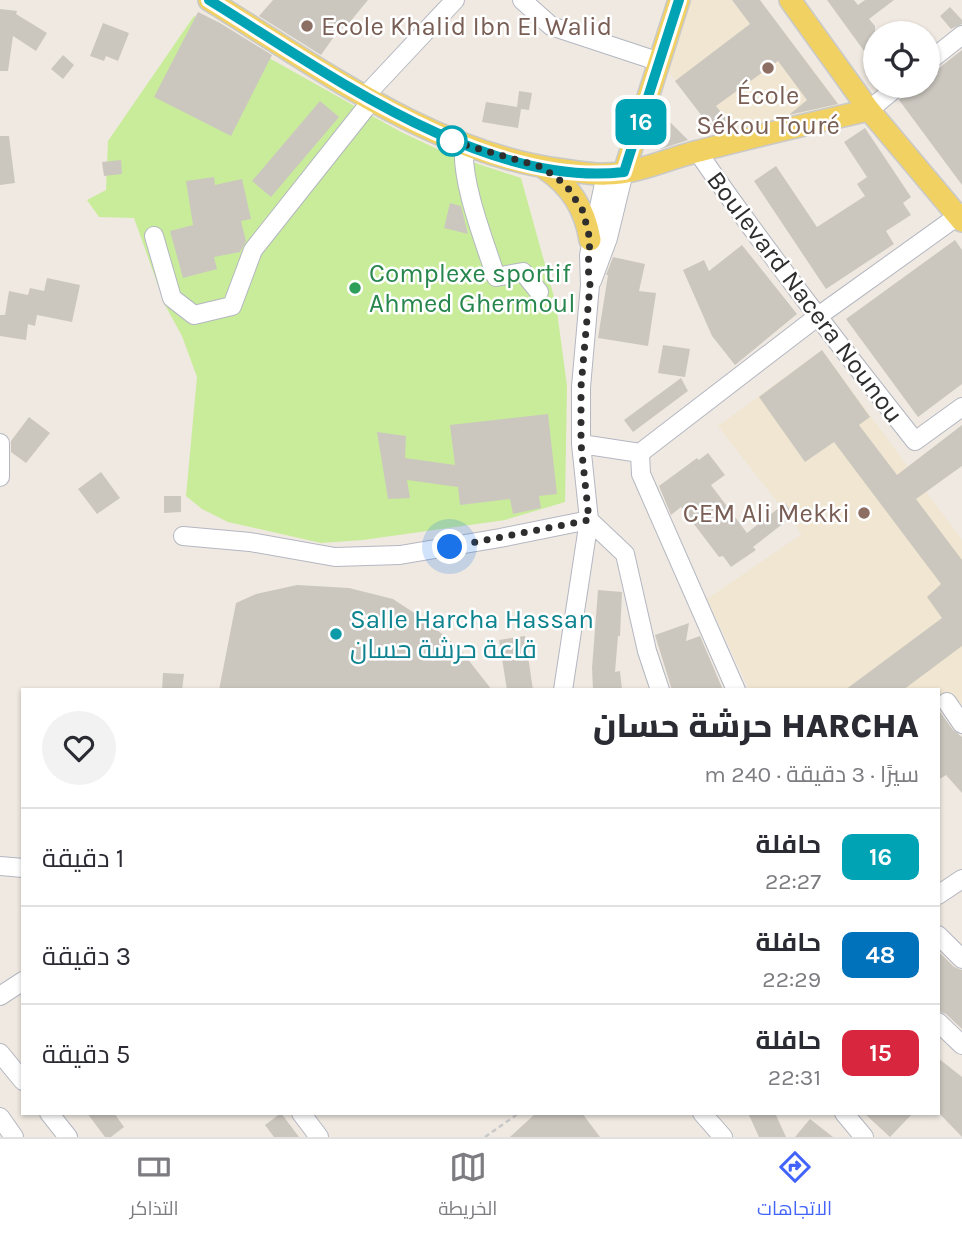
<!DOCTYPE html>
<html lang="ar">
<meta charset="utf-8">
<style>
body{margin:0;font-family:Karla,Cairo,sans-serif;background:#f2f2f3;color:#2b2b33;direction:rtl;height:100vh;display:flex;flex-direction:column;font-size:26px;white-space:nowrap}
*{box-sizing:border-box;margin:0}
p{font-size:23px;color:#7c7c81}
.icon{flex:none;width:38px;height:38px;fill:none;stroke:currentColor;stroke-width:2;stroke-linecap:round;stroke-linejoin:round}
.map{position:relative;flex:1;overflow:hidden;direction:ltr}
.sheet{position:absolute;left:21px;top:688px;width:919px;height:427px;display:flex;flex-direction:column;background:#fff;border-radius:0px;box-shadow:0 2px 5px #0004;direction:rtl}
.sheet>*{flex:none}
.badge{padding:0 14px;border-radius:10px;font-size:24px;line-height:46px}
.fabs{position:absolute;left:863px;top:21px;display:grid;gap:14px}
.fabs a{display:grid;place-items:center;width:77px;height:77px;border-radius:50%;background:#fff;box-shadow:0 2px 5px #0004;font-size:35px}
.you{position:absolute;width:35px;height:35px;margin:-18px;border:5px solid #fff;border-radius:50%;background:#1a73e8;box-shadow:0 0 0 10px #1a73e833}
.map>.badge{position:absolute;translate:-50% -50%;box-shadow:0 0 0 4px #fff}
.round{display:grid;place-items:center;flex:none;width:74px;height:74px;border-radius:37px;background:#f2f2f3}
.head{display:flex;align-items:center;justify-content:space-between;height:119px;padding:0 21px}
h1{font-size:33px;font-weight:800;line-height:52px}
ul{padding:0;list-style:none}
li{display:flex;align-items:center;gap:21px;height:98px;padding:0 21px;border-top:2px solid #e1e1e2}
li div{flex:1}
li b{display:block;font-size:26px}
li em{font-style:normal}
li .badge{min-width:77px;font-weight:700;text-align:center}
.tabs{display:flex;justify-content:space-around;align-items:center;height:98px;border-top:2px solid #e1e1e2;background:#fff;font-size:19px;color:#7c7c81}
.tabs a{display:grid;justify-items:center;gap:4px}
.tabs .on{color:#4264fb}
.map>svg:first-child{display:block}
</style>
<div class="map">
<svg width="962" height="1137" viewBox="0 0 962 1137">
<rect width="100%" height="100%" fill="#efe9e1"/>
<path fill="#f0e6d1" d="M687,0H760L838,103L839,108L717,136L668,71Z
M822,350L962,540V703L938,713V690L749,689L707,599L802,534L718,426Z"/>
<path fill="#c9ec9a" d="M194,16L401,132L448,154L521,178L556,304L567,386L565,502L505,520L363,540L321,543L228,522L202,509L186,496L197,377L182,336L165,305L134,218L99,217L87,200L106,190L108,141Z"/>
<path fill="#cbc7bf" d="M273,0H368L349,23L338,31L321,55L259,16Z
M732,0H760L838,104L789,115L807,100L778,61L716,106L734,128L715,133L675,81L750,24Z
M827,0H854L858,5L865,0H894L869,19L875,26V66Z
M950,7L962,20V24L951,29L940,16Z
M0,9L17,11L16,14L47,33L36,51L13,36L8,71H0Z
M198,12L220,23L272,55L231,136L154,97Z
M103,23L129,33L118,61L106,56L104,61L90,56Z
M962,50V185L899,100L911,86H928V73L935,71Z
M63,55L74,65L63,79L51,69Z
M519,91L532,93L529,110L521,109L518,128L482,122L486,102L517,107Z
M320,101L339,117L271,197L252,181Z
M669,121L688,140L661,149L651,135L653,126Z
M865,128L911,197L903,203L911,215L886,231L894,244L826,289L754,181L776,166L817,227L865,196L857,184L867,177L844,142Z
M0,136H9L15,183L0,185Z
M121,160L122,174L104,176L102,162Z
M214,177L215,185L242,179L251,219L241,221L246,241L240,252L214,257L217,269L183,278L170,231L193,225L186,181Z
M450,203L461,206L468,234L444,228Z
M955,240L962,250V384L918,417L846,319Z
M742,245L797,314L735,365L712,336L683,270L704,260L709,271Z
M613,257L645,264L639,291L656,293L648,346L598,338L608,275H606Z
M47,278L80,285L72,322L37,315L35,326L28,324L26,340L0,336V315H5L9,291L28,295L30,288L44,291Z
M663,345L690,349L685,377L658,373Z
M822,350L870,417L859,425L897,475L962,425V466L916,499L962,560V646L903,690H845L942,618L927,597L941,584L834,442L805,462L759,397Z
M681,378L688,391L633,432L624,420Z
M548,414L557,494L539,496L541,508L513,514L510,499L460,505L458,487L407,480L410,498L388,499L377,432L406,436L405,458L455,465L450,425Z
M29,417L50,433L26,463L11,452V441Z
M708,453L725,475L711,485L747,533L785,503L794,515L753,547L756,550L731,567L723,556L719,557L681,507L671,515L659,486L697,458L699,460Z
M101,472L120,498L97,514L78,489Z
M164,496H181V512L164,513Z
M297,585L349,588L393,599L425,620L459,648L492,690H219L236,603L256,594Z
M598,590L622,592L620,636H618L615,672L620,671L622,690H593L592,668Z
M689,623L686,641L700,636L723,690H672L655,635Z
M525,636L533,690H507L499,640Z
M163,673L184,674L182,690H162Z
M938,709L953,730L962,737V793L946,775L938,780Z
M938,951L954,967L962,970V1029L946,1014L938,1011Z
M938,1058L962,1077V1137L938,1112Z
M87,1113H114L124,1127L111,1137H105Z
M281,1113L299,1137H274L265,1125Z
M536,1113H582L600,1137H510Z
M748,1113H775L786,1137H759Z
M864,1113H913L890,1137Z
M810,1119L833,1137H795Z"/>
<g fill="none" stroke-linecap="round" stroke-linejoin="round">
<defs>
<path id="minor" d="M522,0L551,26L660,62
M928,62L962,35
M365,96L455,0
M869,110L898,86
M464,145C461,183 484,240 496,277L523,272L539,292
M697,151C766,251 840,346 915,441L962,407
M154,236L172,298L194,315L232,306L253,250L372,100
M592,281L608,238L624,172
M0,443V477
M581,444L640,453L817,317L962,213
M640,453L641,474L736,690
M183,536L250,542L335,557L400,555L500,538L589,520L625,554L647,651L660,690
M563,690L589,520L581,444V387L590,285L589,255L606,174
M947,702L962,724
M0,866L23,868
M938,895L962,879
M938,935L962,959
M0,996L23,981
M938,1022L962,1045
M0,1053L23,1081
M49,1113L68,1137
M301,1113L319,1137
M702,1113L723,1137
M844,1113L864,1137
M0,1117L14,1137"/>
<path id="major" d="M209,0C318,67 434,154 564,170C578,172 593,175 606,174C637,174 669,158 699,151C755,136 812,123 869,110
M790,0L869,110L962,221
M544,168C571,186 585,209 590,240
M624,172L679,0"/>
</defs>
<use href="#minor" stroke="#b4b7c1" stroke-width="20"/>
<use href="#major" stroke="#c9c9c9" stroke-width="24"/>
<path stroke="#c9c9c9" stroke-width="2.5" stroke-dasharray="5 3.5" stroke-linecap="butt" d="M485,1137L519,1113"/>
<use href="#minor" stroke="#fff" stroke-width="18"/>
<use href="#major" stroke="#f2d163" stroke-width="21"/>
</g>
<g fill="none" stroke-linecap="round" stroke-linejoin="round">
<defs>
<path id="line" d="M209,0C323,70 484,189 624,172L679,0"/>
</defs>
<use href="#line" stroke="#fff" stroke-width="16"/>
<use href="#line" stroke="#00a3b4" stroke-width="10"/>
<path stroke="#2e2e2e" stroke-width="7" stroke-dasharray="0 12.6" d="M450,547L589,520L581,444V387L590,285L588,267L590,240L583,211L566,185L542,167L452,141"/>
</g>
<g fill="#8d6e63" stroke="#fff" stroke-width="2.5">
<circle cx="307" cy="26" r="7"/>
<circle cx="768" cy="68" r="7"/>
<circle cx="864" cy="513" r="7"/>
</g>
<circle fill="#fff" stroke="#00a3b4" stroke-width="3.5" cx="452" cy="141" r="14"/>
<circle fill="#2e9e5b" stroke="#fff" stroke-width="2.5" cx="355" cy="288" r="7"/>
<circle fill="#0f9aa8" stroke="#fff" stroke-width="2.5" cx="336" cy="634" r="7"/>
<g text-anchor="middle" dominant-baseline="central" stroke-width="5" stroke-linejoin="round" paint-order="stroke">
<g font-size="26" fill="#785e54" stroke="#fff" text-anchor="start">
<text x="321" y="26">Ecole Khalid Ibn El Walid</text>
<text x="768" y="95" text-anchor="middle">École<tspan x="768" dy="30">Sékou Touré</tspan></text>
<text x="850" y="513" text-anchor="end">CEM Ali Mekki</text>
</g>
<g font-size="26" fill="#27864d" stroke="#fff" text-anchor="start">
<text x="369" y="273">Complexe sportif<tspan x="369" dy="30">Ahmed Ghermoul</tspan></text>
</g>
<g font-size="26" fill="#2e2e2e" stroke="#fff">
<text transform="translate(805 297) rotate(53)">Boulevard Nacera Nounou</text>
</g>
<g font-size="26" fill="#0d838f" stroke="#fff" text-anchor="start">
<text x="350" y="619">Salle Harcha Hassan<tspan x="350" dy="30">قاعة حرشة حسان</tspan></text>
</g>
</g>
</svg>
<div class="fabs">
<a><svg class="icon" aria-label="locate" viewBox="0 0 24 24"><circle cx="12" cy="12" r="6"/><path d="M12 2v4M12 18v4M2 12h4M18 12h4"/></svg></a>
</div>
<div class="you" style="left:450px;top:547px"></div>
<b class="badge" style="left:641px;top:122px;background:#00a3b4;color:#fff">16</b>
<section class="sheet">
<div class="head"><div><h1>HARCHA حرشة حسان</h1><p>سيرًا · 3 دقيقة · 240 m</p></div><a class="round"><svg class="icon" aria-label="heart" viewBox="0 0 24 24"><path d="M12 20l-8-8c-3-5 5-10 8-4 3-6 11-1 8 4z"/></svg></a></div>
<ul>
<li><span class="badge" style="background:#00a3b4;color:#fff">16</span><div><b>حافلة</b><p>22:27</p></div><em>1 دقيقة</em></li>
<li><span class="badge" style="background:#0072bc;color:#fff">48</span><div><b>حافلة</b><p>22:29</p></div><em>3 دقيقة</em></li>
<li><span class="badge" style="background:#d7263d;color:#fff">15</span><div><b>حافلة</b><p>22:31</p></div><em>5 دقيقة</em></li>
</ul>
</section>
</div>
<nav class="tabs">
<a class="on"><svg class="icon" aria-label="directions" viewBox="0 0 24 24"><path d="M12 3l9 9-9 9-9-9zM9 14v-3h6M13 9l2 2-2 2"/></svg>الاتجاهات</a>
<a><svg class="icon" aria-label="map" viewBox="0 0 24 24"><path d="M3 6l6-2 6 2 6-2v14l-6 2-6-2-6 2zM9 4v14M15 6v14"/></svg>الخريطة</a>
<a><svg class="icon" aria-label="tickets" viewBox="0 0 24 24"><path d="M3 7h18v10H3zM15 7v10"/></svg>التذاكر</a>
</nav>
